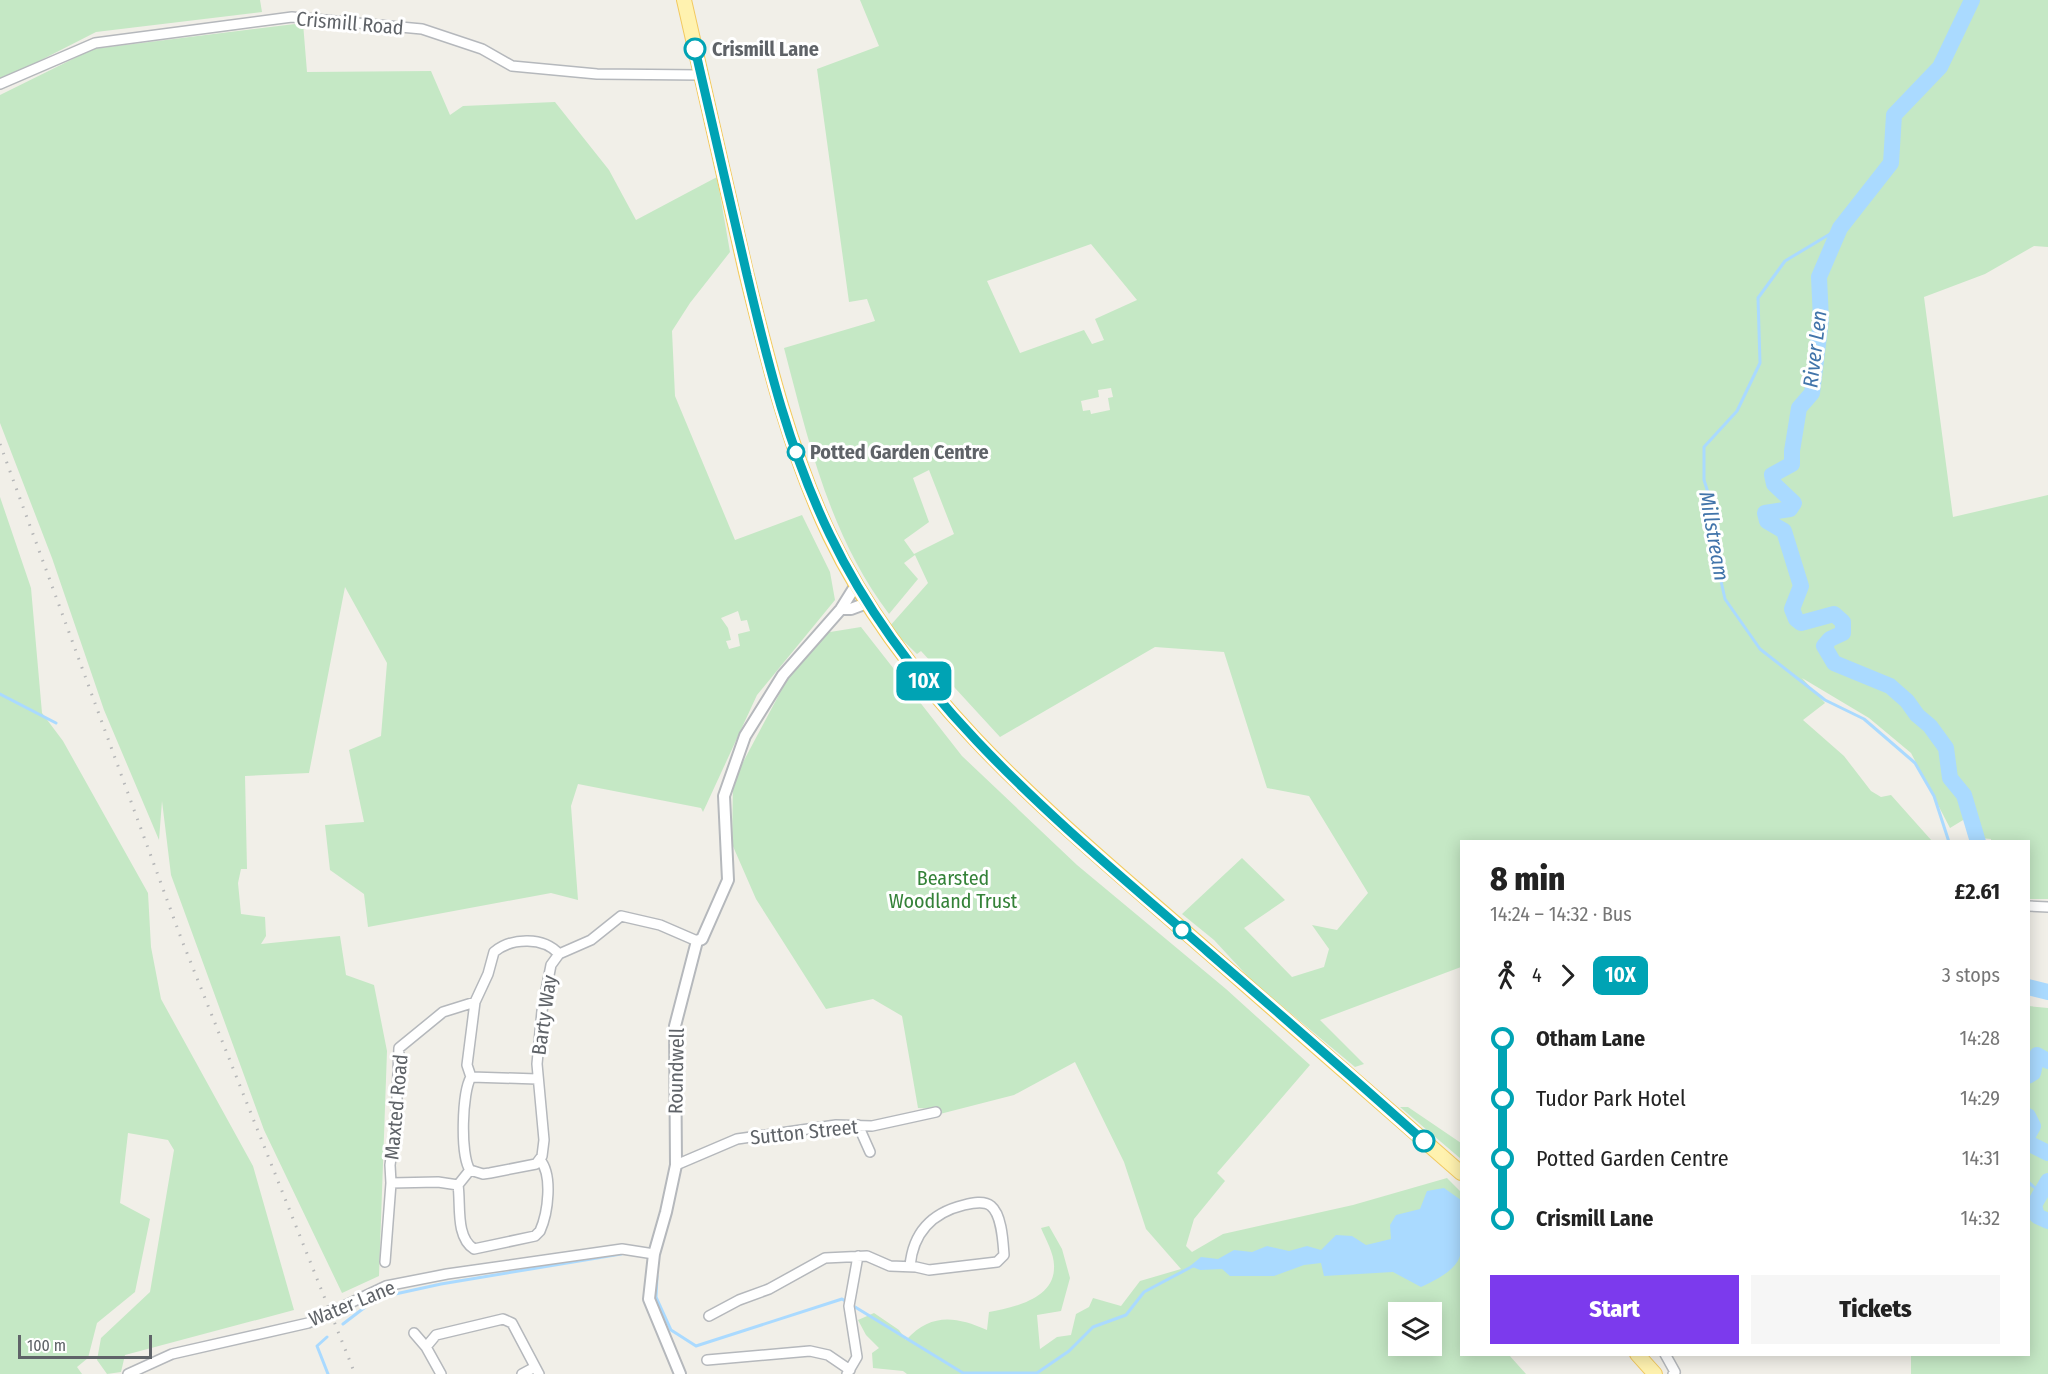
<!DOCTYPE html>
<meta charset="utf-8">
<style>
body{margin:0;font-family:"Fira Sans Condensed",sans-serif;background:#f6f6f6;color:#222;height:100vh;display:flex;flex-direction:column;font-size:22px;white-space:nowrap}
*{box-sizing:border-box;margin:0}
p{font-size:20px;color:#767676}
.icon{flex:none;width:33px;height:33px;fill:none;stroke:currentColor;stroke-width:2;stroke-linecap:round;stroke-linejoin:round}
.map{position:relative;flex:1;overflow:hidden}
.panel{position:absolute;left:1460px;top:840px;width:570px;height:516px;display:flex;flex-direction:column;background:#fff;border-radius:0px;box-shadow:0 3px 15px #0003}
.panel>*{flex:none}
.badge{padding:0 12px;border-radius:9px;font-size:21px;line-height:39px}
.buttons{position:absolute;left:1388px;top:1302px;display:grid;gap:12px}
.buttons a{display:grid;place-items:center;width:54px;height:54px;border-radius:0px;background:#fff;box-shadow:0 3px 15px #0003;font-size:30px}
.scale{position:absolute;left:18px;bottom:15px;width:134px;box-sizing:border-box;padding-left:6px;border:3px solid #5f6368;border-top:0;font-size:16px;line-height:21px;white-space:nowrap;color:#5f6368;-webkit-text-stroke:4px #fff;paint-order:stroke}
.map>.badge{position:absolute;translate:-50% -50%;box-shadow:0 0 0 3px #fff}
.legs{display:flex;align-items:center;gap:9px;height:66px;padding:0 30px;font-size:20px}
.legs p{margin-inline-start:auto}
.head{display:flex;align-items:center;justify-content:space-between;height:102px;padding:0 30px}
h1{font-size:33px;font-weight:800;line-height:45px}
.button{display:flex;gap:12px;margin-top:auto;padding:12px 30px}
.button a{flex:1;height:69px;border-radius:0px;background:#7c3aed;color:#fff;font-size:24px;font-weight:800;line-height:69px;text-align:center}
.button a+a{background:#f6f6f6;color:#222}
ul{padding:0 30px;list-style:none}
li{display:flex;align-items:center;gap:21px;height:60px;font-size:22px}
li i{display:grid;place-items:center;width:9px;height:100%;margin:0 8px;background:currentColor}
li i::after{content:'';width:15px;height:15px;margin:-8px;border:4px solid;border-radius:50%;background:#fff}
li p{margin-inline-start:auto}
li:first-child i{background:linear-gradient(#0000 50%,currentColor 0)}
li:last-child i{background:linear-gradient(currentColor 50%,#0000 0)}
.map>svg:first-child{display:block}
</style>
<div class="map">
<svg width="2048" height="1374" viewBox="0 0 2048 1374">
<rect width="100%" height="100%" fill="#f1efe8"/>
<path fill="#c5e8c5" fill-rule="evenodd" d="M0,0H260L262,12L96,32L0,81Z
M860,0H2048V247L2034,246L1985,274L1924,297L1953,517L2048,495V899H2028V842L1991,841V839L1980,838L1973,814L1950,828L1911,753L1869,718L1802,678L1825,703L1803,720L1844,756L1871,791L1881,797L1891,795L1932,841L1461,842V967L1320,1020L1364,1064L1355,1067L1253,982L1214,940L1182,914L1242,858L1285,900L1244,928L1292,977L1324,967L1329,949L1312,925L1337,930L1368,893L1309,796L1267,788L1224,652L1155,647L1000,737L921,651L917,654L889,627L928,583L915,555L904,563L918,579L889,614C829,534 809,443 784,348L875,321L867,299L849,302L817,69L879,46ZM1091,244L1137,300L1095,319L1104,340L1092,344L1084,330L1020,353L987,281ZM1111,388L1113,397L1108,398L1110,410L1091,414L1090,410L1083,411L1081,401L1099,397L1098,390ZM929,470L954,534L914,554L904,540L929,522L913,478Z
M303,23L307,72L431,71L450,115L463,106L555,102L609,170L636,220L717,177L730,252L690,303L672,331L675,396L735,540L802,515L830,572L835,600L757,695L703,812L701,808L578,784L571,806L578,900L551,893L368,927L364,894L330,870L325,825L364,822L349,750L381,736L387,663L345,587L309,773L245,776L247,869H241L238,883L241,914L265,917L266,936L261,944L340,936L346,975L374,985L387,1051L379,1276L342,1293L264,1130L171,875L162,801L159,840L104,710L52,558L0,423V95L93,49ZM738,611L741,621L747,620L750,631L738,634L740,646L729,649L726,641L731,640L728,628L721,618Z
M0,497L31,588L42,713L63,741L148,893L151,947L161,999L253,1166L294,1310L125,1355L121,1372L107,1374L97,1360L101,1338L150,1292L174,1150L168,1140L128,1133L120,1203L150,1219L135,1292L97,1323L88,1358L77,1367L82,1374H0Z
M861,627L962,756L1077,865L1226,989L1310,1065L1217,1173L1225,1181L1194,1219L1186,1246L1192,1252L1223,1234L1353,1205L1447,1178L1461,1192V1354L1509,1355L1526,1374H907L903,1371L873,1368L872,1353L879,1348L866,1335L858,1320L874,1313L899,1330L906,1340C931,1313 955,1316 987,1330L989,1312C1012,1308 1054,1299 1054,1268C1055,1255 1046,1240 1041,1228L1049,1226L1062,1249L1070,1278L1061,1311L1037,1315L1040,1349L1057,1337L1071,1335L1076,1314L1089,1307L1093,1298L1121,1306L1140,1281L1181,1269L1146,1229L1124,1162L1075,1062L1014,1095L936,1115L934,1109L918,1108L902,1016L873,999L826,1009L756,899L732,844L733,781L790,674L824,633ZM1398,1312H1431V1346H1398Z
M2028,1006L2048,1008V1374H1911V1355L2028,1354Z
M1400,1107H1408L1461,1143V1159Z"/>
<path fill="#aadaff" d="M1444,1188L1461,1200C1461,1253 1473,1263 1421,1287L1393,1272L1324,1276L1321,1263L1304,1265L1274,1276H1230L1222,1269L1200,1270L1190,1266L1201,1257L1218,1259L1234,1250L1252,1252L1267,1246L1289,1251L1307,1246L1321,1250L1336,1235L1352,1236L1366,1245L1391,1239L1390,1225L1396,1215L1420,1209L1427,1191Z"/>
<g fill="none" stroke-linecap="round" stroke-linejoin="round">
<path stroke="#aadaff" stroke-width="3" d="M1840,228L1785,261L1758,298L1760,363L1737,411L1704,447V480L1712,505L1711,536L1725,599L1760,649L1825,700L1864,719L1915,763L1934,796L1949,842
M0,694L56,723
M2028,1182L2040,1192
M657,1276L656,1297L671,1330L696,1346L842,1299L963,1373H1037L1069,1351L1093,1327L1126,1315L1144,1292L1193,1266
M343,1324L377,1298L441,1284L621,1254
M327,1337L317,1346L328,1374"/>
<path stroke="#aadaff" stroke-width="16" d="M1972,0L1940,67L1894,115L1891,163L1840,228L1819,277L1821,320L1812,393L1799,408L1792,451V464L1772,475L1774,484L1794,503L1790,509L1765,513L1767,521L1784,531L1801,586L1792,609L1796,619L1801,623L1834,614L1843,622V633L1830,639L1824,646L1834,663L1890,686L1907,701L1917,715L1930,726L1946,748L1950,778L1964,795L1978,842
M2028,987L2048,992
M2028,1076L2033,1073L2037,1055L2048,1061
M2028,1116L2033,1126L2028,1135
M2028,1143L2048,1153
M2048,1181L2034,1205L2037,1216L2048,1221"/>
<defs>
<path id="minor" d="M0,84L95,43L292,17L422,29L482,49L512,66L597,74L701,75
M2028,906L2048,907
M471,1077L467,1065L475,1002L488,974L494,952C512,937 544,937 559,954
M537,1079L471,1077C462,1092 460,1155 470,1170L483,1174L490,1173L536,1164L542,1156L544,1140L537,1064L542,1011L551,965L559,954L591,940L621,916L660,925L697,941
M858,1125L870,1152
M676,1165L737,1139L836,1125L872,1126L936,1112
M470,1170L458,1185C461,1204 455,1237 474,1249L535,1236L540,1231C548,1213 553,1175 540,1160
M391,1183L390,1165L396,1123L399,1048L443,1012L475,1002
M385,1262L391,1183L438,1182L458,1185
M709,1316L739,1300L769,1289L825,1258L867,1256L890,1266L916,1267L929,1270L997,1262L1004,1255C1003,1242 1002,1215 991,1206C984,1200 972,1203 964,1205C931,1213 913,1233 910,1266
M414,1333L426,1347
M1665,1354L1675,1372L1673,1374
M707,1360L810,1351L828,1355L850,1370
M128,1374L172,1354L308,1323L386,1286L447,1274L622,1249L654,1254
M441,1374L426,1347L436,1335L503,1319L512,1323L539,1374
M522,1374L535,1367
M847,1374L857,1357L849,1306L858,1256"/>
<path id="tertiary" d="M841,609H851L867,603
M680,1374L649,1299L654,1254L666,1212L676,1165L675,1026L697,941L702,939L728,880L724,796L745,736L783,675L841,609L856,585"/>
<path id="primary" d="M684,0C705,90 725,181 746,272C768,362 790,452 830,536C913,708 1067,828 1207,951C1292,1025 1376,1099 1461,1173
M1637,1354L1655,1374"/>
</defs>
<use href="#minor" stroke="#b5b8bc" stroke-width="12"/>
<use href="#tertiary" stroke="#b5b8bc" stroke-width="14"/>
<use href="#primary" stroke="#f2c960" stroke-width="16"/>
<use href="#minor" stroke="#fff" stroke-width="9"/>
<use href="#tertiary" stroke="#fff" stroke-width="10"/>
<use href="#primary" stroke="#fff2af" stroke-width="14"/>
<path stroke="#b6b7b8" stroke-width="3" stroke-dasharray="1.5 8" stroke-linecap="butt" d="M0,444L181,938L355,1374"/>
</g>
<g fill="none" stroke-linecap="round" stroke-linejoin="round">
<defs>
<path id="line-1" d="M695,49C713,125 730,200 747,275C768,364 790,453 830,535C913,708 1067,829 1208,952C1280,1014 1352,1077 1424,1141"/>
</defs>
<use href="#line-1" stroke="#fff" stroke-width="14"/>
<use href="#line-1" stroke="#00a3b4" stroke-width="9"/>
</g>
<g fill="#fff" stroke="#00a3b4" stroke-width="3">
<circle cx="695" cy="49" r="10"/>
<circle cx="796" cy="452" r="8"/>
<circle cx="1182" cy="930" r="8"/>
<circle cx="1424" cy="1141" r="10"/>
</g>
<g text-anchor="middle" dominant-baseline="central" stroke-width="6" stroke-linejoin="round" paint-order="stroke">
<g font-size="20" fill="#5f6368" stroke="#fff">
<text transform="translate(350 23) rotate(5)">Crismill Road</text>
<text transform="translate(544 1015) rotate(-82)">Barty Way</text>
<text transform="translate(676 1071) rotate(-89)">Roundwell</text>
<text transform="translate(396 1107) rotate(-85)">Maxted Road</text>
<text transform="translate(804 1132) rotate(-6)">Sutton Street</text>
<text transform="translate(352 1303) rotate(-22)">Water Lane</text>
</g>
<g font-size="20" font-weight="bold" fill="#5f6368" stroke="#fff" text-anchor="start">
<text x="712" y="49">Crismill Lane</text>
<text x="810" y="452">Potted Garden Centre</text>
</g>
<g font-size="20" fill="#348238" stroke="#fff">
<text x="953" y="878">Bearsted<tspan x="953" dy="23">Woodland Trust</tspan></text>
</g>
<g font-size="21" font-style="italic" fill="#4174aa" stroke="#fff">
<text transform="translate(1815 349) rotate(-83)">River Len</text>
<text transform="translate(1714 536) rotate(80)">Millstream</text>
</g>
</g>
</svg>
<div class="buttons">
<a><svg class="icon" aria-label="layers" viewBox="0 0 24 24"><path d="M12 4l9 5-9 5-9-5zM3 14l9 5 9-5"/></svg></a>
</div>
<div class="scale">100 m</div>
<b class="badge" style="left:924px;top:681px;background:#00a3b4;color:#fff">10X</b>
<section class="panel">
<div class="head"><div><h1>8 min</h1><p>14:24 – 14:32 · Bus</p></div><b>£2.61</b></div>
<div class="legs"><svg class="icon" aria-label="walk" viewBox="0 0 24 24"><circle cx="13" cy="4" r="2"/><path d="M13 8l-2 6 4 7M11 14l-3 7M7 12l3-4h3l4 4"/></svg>4<svg class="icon" aria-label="forward" viewBox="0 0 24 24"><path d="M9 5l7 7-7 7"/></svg><b class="badge" style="background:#00a3b4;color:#fff">10X</b><p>3 stops</p></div>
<ul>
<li><i style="color:#00a3b4"></i><b>Otham Lane</b><p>14:28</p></li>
<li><i style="color:#00a3b4"></i><span>Tudor Park Hotel</span><p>14:29</p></li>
<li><i style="color:#00a3b4"></i><span>Potted Garden Centre</span><p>14:31</p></li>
<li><i style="color:#00a3b4"></i><b>Crismill Lane</b><p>14:32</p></li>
</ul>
<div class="button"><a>Start</a><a>Tickets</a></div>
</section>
</div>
